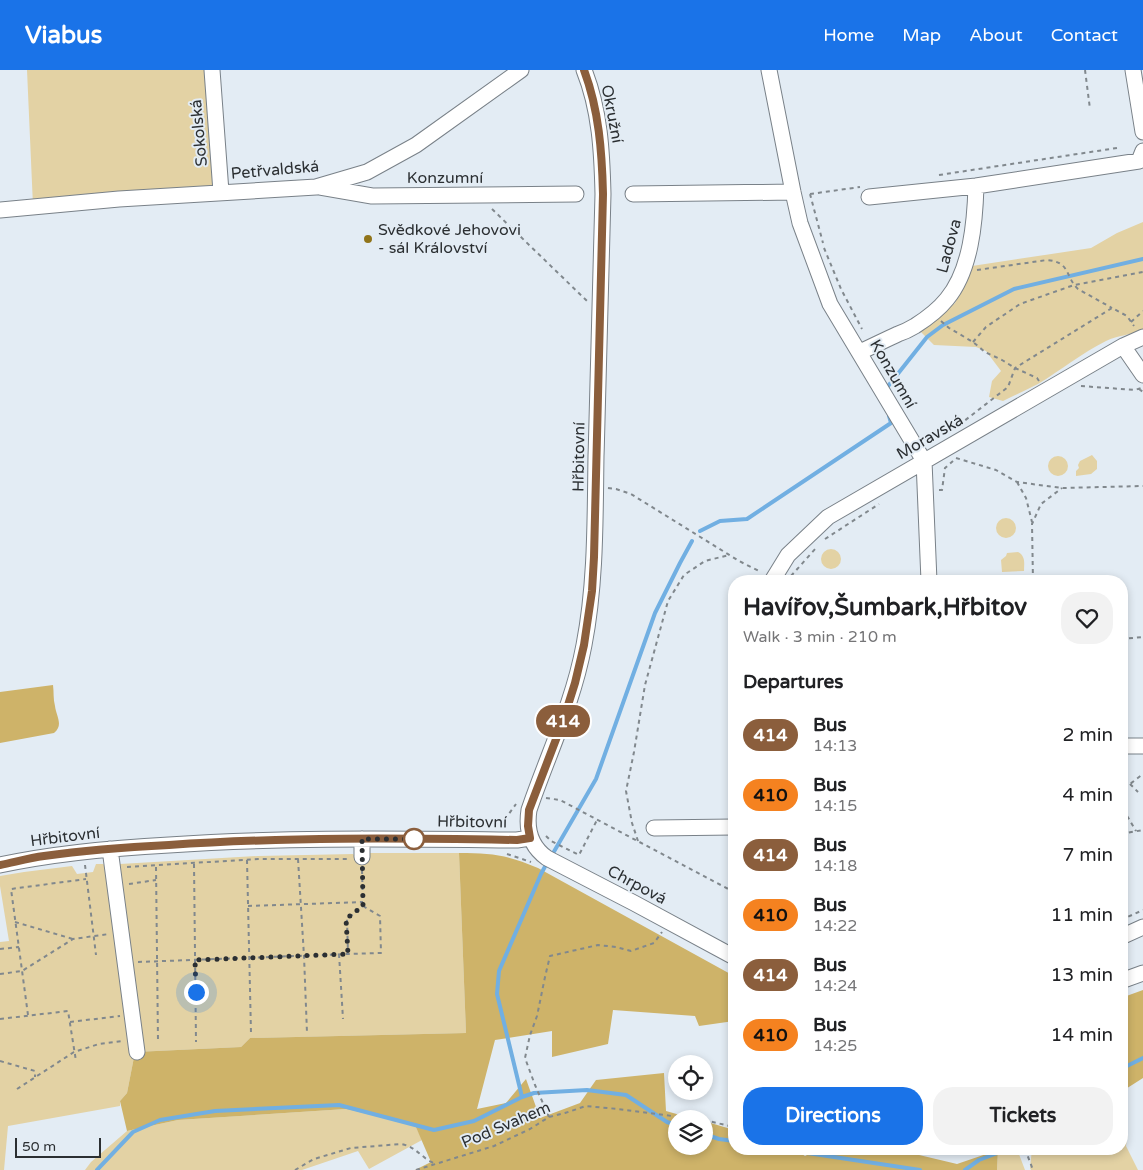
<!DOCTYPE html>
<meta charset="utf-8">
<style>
body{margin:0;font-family:"Varela Round",sans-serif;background:#f2f2f2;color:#202124;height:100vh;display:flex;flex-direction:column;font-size:19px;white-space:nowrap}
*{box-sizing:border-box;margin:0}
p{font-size:16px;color:#757577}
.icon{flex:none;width:28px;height:28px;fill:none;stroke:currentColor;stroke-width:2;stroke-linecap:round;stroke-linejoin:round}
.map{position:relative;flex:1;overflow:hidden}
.panel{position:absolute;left:728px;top:505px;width:400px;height:580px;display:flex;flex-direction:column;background:#fff;border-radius:20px;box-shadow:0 2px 8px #0003}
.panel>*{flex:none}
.badge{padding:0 10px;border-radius:16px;font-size:18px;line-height:32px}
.buttons{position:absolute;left:668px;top:985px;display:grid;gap:10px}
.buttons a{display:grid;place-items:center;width:45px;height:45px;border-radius:50%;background:#fff;box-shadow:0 2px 8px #0003;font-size:25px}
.scale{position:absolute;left:15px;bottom:12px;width:86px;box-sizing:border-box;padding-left:5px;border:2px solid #2b2f32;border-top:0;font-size:14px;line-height:18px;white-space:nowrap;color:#2b2f32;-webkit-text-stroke:4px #e3ecf4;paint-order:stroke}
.you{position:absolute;width:25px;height:25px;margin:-12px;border:4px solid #fff;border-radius:50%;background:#1a73e8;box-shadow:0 0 0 8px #1a73e833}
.map>.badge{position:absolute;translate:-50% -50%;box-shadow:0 0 0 2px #fff}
h2{padding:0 15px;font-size:19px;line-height:45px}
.round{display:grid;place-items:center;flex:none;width:52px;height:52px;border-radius:20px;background:#f2f2f2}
.headline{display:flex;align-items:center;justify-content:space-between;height:85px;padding:0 15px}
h1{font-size:24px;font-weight:700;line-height:38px}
.cta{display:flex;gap:10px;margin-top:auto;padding:10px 15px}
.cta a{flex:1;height:58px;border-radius:20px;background:#1a73e8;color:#fff;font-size:20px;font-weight:700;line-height:58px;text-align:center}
.cta a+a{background:#f2f2f2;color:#202124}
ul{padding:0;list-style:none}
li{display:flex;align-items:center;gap:15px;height:60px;padding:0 15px}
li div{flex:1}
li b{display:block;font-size:19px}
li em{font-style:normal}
li .badge{min-width:55px;font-weight:700;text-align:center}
header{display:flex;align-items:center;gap:30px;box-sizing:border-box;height:70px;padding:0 25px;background:#1a73e8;color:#fff}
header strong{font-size:24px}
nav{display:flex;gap:28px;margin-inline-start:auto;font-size:18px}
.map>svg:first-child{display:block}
</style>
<header>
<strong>Viabus</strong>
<nav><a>Home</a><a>Map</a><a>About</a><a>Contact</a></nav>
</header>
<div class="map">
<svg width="1143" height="1100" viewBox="0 0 1143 1100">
<rect width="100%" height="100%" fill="#e3ecf4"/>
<path fill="#e3d2a4" d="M27,0H212L221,122L33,136Z
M1143,152V260C1131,265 1118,265 1106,271C1082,283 1061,300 1038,314C1026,320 1015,325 1003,331L989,327L992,311L1001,301L986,281L976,277L934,275L919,260L955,233L972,196L1091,178L1117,163Z
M1092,385L1097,391V399L1091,404L1076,406V401L1079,398L1078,395L1080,391Z
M1048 396a10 10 0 1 1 20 0a10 10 0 1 1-20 0Z
M996 458a10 10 0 1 1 20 0a10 10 0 1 1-20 0Z
M821 489a10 10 0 1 1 20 0a10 10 0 1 1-20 0Z
M1018,482C1026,486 1024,494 1024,501L1002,502L1001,490L1006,486L1007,483Z
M369,783H459L466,963L250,968L241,977L135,982L127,1023L120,1031V1036L8,1056L4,1100H0V872L9,871L0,816V806L24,802L72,796L77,804L93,802L96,794H103L109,799L116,798L120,794L258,786L353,784L356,787Z
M346,1039L415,1055L422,1070L369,1099L358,1081L302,1100H85L91,1092L127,1061L178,1050Z
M1121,1047L1128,1061L1126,1076L1138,1100H1031L1030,1098L1032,1079H1121Z
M999,1079H1017L1025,1100H997L998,1080Z"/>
<path fill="#ceb369" d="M53,615C54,622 53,629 55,636C56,646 64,655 54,663L0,673V622Z
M459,783C492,783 508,785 538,798L734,906V951L699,956L695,946L613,940L608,974L552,987V961L495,970L477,1039L506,1033L526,1009L540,1048L580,1033L596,1010L664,1003L666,1041L694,1049H676V1076H704V1051L734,1060V1079H777L791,1085L794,1079L805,1086L819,1079H894L957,1094L998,1080L997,1100H415L431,1092L415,1055L346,1039L178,1050L127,1061L120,1031L127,1023L135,982L241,977L250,968L466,963Z
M1143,920V1008L1121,1022V928Z"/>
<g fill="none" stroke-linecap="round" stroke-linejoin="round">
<path stroke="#71afe2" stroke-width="4" d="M885,320L927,267L943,255L1014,219L1143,189
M700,461L720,451L747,449L891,353L889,346
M552,785L596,709L655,543L680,493L692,471
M1121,999L1143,988
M522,1027L497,924L499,901L541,804L548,791
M704,1064L719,1069L734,1071
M781,1079L920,1100
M97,1100L133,1062L160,1050L215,1041L339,1035L434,1060L474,1051L522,1027L534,1023L587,1020L626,1025L667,1052L676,1055
M965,1100L979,1090L1008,1079"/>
<defs>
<path id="minor" d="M212,0L221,122
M584,0C600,40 602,82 603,124C601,212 599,299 596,386C595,449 596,513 584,575C573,634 548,684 529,740C526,759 530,776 547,788L634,833L734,887
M769,0L793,122L800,153L830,234L924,391L929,511
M1133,0L1143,62
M320,117L372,126L576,124
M633,124L793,122
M869,127L976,116L1139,91L1143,81
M0,140L119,129L316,117L367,102L416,75L521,0
M1123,276L1143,305
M860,282C873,276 885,270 898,264C904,262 910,259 915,256C926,249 939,239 947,229C971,200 975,152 976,116
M772,511L788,485L828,447L1123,276L1143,267
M1121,676H1143
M654,758L734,757
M362,769V787
M110,779L137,982
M0,795C56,783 112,778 169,775C285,767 401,769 517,770L530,768
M1121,867L1143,857
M1121,911L1143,903"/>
</defs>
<use href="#minor" stroke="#798188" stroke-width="17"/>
<path stroke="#81888d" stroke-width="2" stroke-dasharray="4 4" stroke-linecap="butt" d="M1085,0L1090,39
M939,105L1117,78V81
M810,124L823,173
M810,124L860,117
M492,139L587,231
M824,178L841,219L862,259
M977,200L1047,190C1071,192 1065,207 1078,219L1112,238
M941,251L949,258L973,272L985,282L1002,290L1015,298L1037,308L1039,311
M1131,252L1143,241
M973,272L986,257L1020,234L1074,215L1143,202
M1081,316L1135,320L1141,318
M1139,319L1143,322
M959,355L1008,317L1015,298L1112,238L1127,246L1134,256
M956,388L996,400L1017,412L1062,418L1143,416
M1017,412L1026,428L1032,452
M608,418L616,419L631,424L739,491L761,502
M939,420H942L945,398L953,391
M825,469L879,434
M791,506L816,478
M1033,511L1032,454L1041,434L1062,418
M1121,569L1143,567
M1126,689V739
M1123,714H1130L1143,704
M1130,714L1138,722
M546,728L560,730L734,822
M1123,739L1136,761
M500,756L516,734
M1121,764L1143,760
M546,766L551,771L579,785L597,750
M638,771L632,753L626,721L634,682L645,615L668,531L684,505L705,491L729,485
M507,784L531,792
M298,789L304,886L307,963
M247,790L251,963
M194,794L196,972
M85,795L96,885
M127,797L258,789H350
M156,797L158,972
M362,800L363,836
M129,814L156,810
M248,836L363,832
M363,836L380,846L381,883L348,884L347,849Z
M1121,850L1143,840
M15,852L73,869
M0,879L19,877
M339,884L343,949
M138,892L348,884
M0,904L22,901L73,869L109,864
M28,945L11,819L86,809
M0,949L68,941L76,991
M70,952L120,946
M0,991L35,1001V1007
M17,1019L74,982L99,974L122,971
M549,1047L535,1015L525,988L530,965L537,946L545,907L550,886L598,875L616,877L631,881L654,873L662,862
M704,1050L734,1057
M1025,1079L1033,1100
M295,1100L314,1089L351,1078L401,1074C412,1076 416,1081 424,1087C427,1090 432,1092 435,1094
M416,1100L494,1076L530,1059L549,1047L565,1043L586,1036L618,1039L695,1049"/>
<use href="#minor" stroke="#fff" stroke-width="15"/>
</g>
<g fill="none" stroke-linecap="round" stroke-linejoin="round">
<defs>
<path id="line" d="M0,795C15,792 29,788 44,786C86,780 127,777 169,775C285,767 401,768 517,770L530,768L528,756L529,740L563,651L575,613L584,575L592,521L594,487L603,124C602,82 599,40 584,0"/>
</defs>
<use href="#line" stroke="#fff" stroke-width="11"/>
<use href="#line" stroke="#8b5e3c" stroke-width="8"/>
<path stroke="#2b2f32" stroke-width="5" stroke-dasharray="0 9" d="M196,922L195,890L348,884L346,849L363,836L362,769H414"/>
</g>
<circle fill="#907419" stroke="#e3ecf4" stroke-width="2" cx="368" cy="169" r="5"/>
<circle fill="#fff" stroke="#8b5e3c" stroke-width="2.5" cx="414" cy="769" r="10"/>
<g text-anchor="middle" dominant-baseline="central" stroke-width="4" stroke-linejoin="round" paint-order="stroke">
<g font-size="16" fill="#2b2f32" stroke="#e3ecf4">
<text transform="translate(612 44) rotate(79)">Okružní</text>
<text transform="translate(199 63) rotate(-95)">Sokolská</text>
<text transform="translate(275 100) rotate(-5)">Petřvaldská</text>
<text x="445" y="108">Konzumní</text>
<text transform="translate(949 176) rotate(-75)">Ladova</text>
<text transform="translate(893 304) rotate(60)">Konzumní</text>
<text transform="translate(930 367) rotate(-30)">Moravská</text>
<text transform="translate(579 387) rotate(-89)">Hřbitovní</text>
<text transform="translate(472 752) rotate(1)">Hřbitovní</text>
<text transform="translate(65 767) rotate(-7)">Hřbitovní</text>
<text transform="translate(637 815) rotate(28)">Chrpová</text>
<text transform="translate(506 1055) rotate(-23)">Pod Svahem</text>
</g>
<g font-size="16" fill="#2b2f32" stroke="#e3ecf4" text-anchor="start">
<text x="378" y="160">Svědkové Jehovovi<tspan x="378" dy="18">- sál Království</tspan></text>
</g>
</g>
</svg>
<div class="buttons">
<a><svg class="icon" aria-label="locate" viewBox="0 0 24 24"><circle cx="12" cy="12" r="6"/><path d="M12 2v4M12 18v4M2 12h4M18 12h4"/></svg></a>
<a><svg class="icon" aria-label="layers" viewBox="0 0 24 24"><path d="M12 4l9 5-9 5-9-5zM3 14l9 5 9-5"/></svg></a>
</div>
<div class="scale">50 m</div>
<div class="you" style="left:196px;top:922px"></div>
<b class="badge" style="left:563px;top:651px;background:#8b5e3c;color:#fff">414</b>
<section class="panel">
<div class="headline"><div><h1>Havířov,Šumbark,Hřbitov</h1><p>Walk · 3 min · 210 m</p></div><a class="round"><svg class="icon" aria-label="heart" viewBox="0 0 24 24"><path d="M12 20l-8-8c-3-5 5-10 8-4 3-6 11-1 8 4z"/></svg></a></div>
<h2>Departures</h2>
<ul>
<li><span class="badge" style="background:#8b5e3c;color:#fff">414</span><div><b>Bus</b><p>14:13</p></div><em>2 min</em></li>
<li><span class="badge" style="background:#f58220;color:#111">410</span><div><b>Bus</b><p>14:15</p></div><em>4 min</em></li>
<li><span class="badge" style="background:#8b5e3c;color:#fff">414</span><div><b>Bus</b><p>14:18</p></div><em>7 min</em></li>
<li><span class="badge" style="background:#f58220;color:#111">410</span><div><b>Bus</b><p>14:22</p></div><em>11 min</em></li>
<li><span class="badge" style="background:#8b5e3c;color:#fff">414</span><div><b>Bus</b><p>14:24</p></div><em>13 min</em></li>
<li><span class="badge" style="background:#f58220;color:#111">410</span><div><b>Bus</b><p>14:25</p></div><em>14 min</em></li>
</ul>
<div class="cta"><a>Directions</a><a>Tickets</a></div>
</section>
</div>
